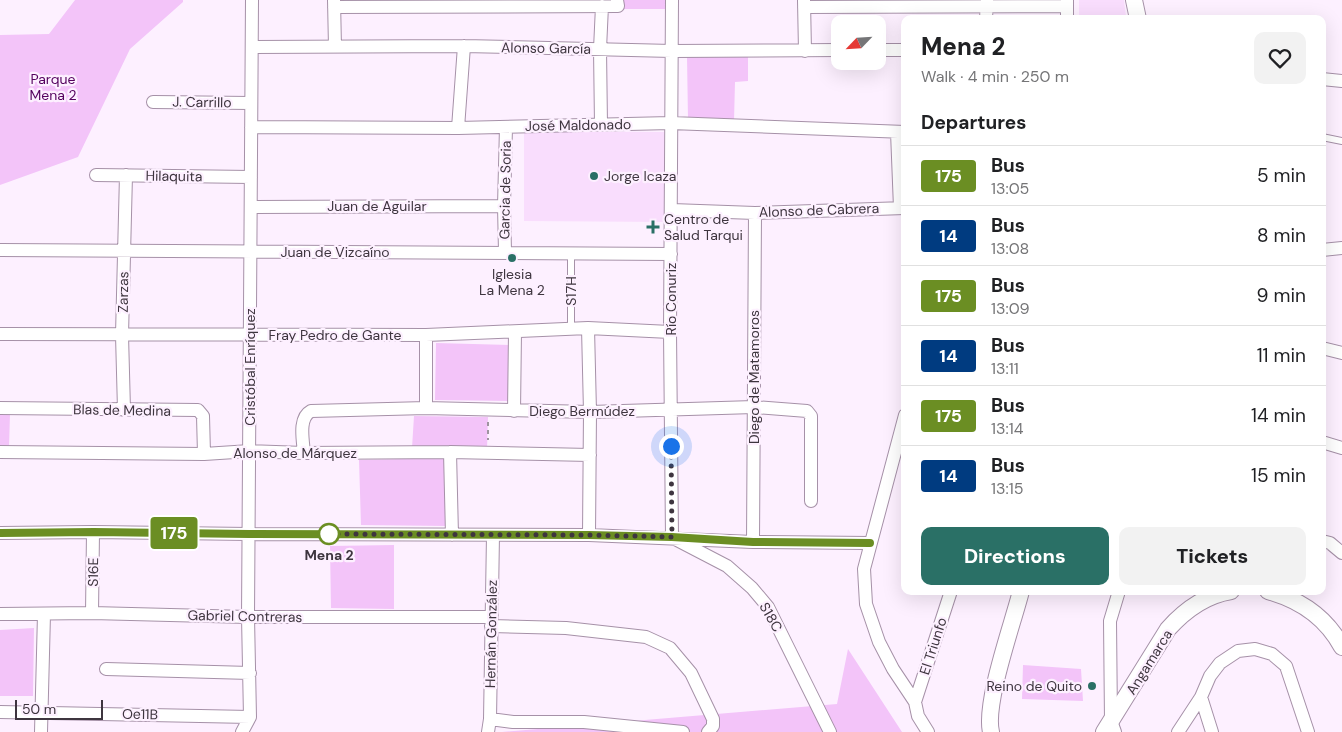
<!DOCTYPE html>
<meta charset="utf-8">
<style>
body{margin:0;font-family:"DM Sans",sans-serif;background:#f2f2f2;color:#202124;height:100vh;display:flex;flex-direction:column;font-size:19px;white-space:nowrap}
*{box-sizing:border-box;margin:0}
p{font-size:16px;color:#757577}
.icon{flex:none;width:28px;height:28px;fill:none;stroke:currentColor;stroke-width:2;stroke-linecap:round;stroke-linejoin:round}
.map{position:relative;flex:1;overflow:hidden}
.side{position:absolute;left:901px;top:15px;width:425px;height:580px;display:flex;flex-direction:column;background:#fff;border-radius:10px;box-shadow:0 5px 20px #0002}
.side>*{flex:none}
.badge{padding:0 10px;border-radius:4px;font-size:18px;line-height:32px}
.needle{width:32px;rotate:245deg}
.controls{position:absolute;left:831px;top:15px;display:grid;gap:10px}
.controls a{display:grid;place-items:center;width:55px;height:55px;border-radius:10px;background:#fff;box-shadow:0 5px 20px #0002;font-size:25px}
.scale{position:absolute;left:15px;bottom:12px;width:88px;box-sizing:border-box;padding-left:5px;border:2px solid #3e353f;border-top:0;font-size:14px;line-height:18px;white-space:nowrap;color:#3e353f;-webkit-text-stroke:4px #fdf0ff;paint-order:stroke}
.you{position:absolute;width:25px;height:25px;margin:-12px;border:4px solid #fff;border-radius:50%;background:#1a73e8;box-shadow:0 0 0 8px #1a73e833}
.map>.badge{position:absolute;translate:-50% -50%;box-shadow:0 0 0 2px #fff}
h2{padding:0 20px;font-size:19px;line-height:45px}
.round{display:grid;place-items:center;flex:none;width:52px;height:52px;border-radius:10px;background:#f2f2f2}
.summary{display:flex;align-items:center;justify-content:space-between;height:85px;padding:0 20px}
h1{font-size:24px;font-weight:800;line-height:38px}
.cta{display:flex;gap:10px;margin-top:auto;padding:10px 20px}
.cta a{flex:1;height:58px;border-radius:10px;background:#2a7066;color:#fff;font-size:20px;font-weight:800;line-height:58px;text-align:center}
.cta a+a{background:#f2f2f2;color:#202124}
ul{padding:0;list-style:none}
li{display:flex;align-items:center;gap:15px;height:60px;padding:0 20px;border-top:1px solid #e0e0e0}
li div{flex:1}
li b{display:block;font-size:19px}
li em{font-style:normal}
li .badge{min-width:55px;font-weight:700;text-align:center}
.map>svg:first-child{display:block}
</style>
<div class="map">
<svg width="1342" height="732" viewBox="0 0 1342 732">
<rect width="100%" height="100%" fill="#fdf0ff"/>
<path fill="#f9ddfd" d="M1079,0H1124L1126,16L1079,19Z
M524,131L664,132V222L524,221Z"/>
<path fill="#f3c4f9" d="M75,0H183V2L130,49L78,157L0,185V35L49,34Z
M622,0H669V9H622Z
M748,56V81L735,82L734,121L688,119L687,57Z
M436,343L510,345L509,401L435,400Z
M0,414H10L9,448L0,449Z
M414,416L488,417L487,449L412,448Z
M444,458L447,526L361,525L359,460Z
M394,545V609L331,608L330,546Z
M34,628L33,696H0V630Z
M848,649L902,732H502L837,704Z
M1023,665L1081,669L1083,701L1022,699Z"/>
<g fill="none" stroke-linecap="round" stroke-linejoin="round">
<defs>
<path id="service" d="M1322,137L1342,141
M571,253V329"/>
<path id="minor" d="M334,0L335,47
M672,0L670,332L672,537
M804,1L805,51
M334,7L618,6L617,0
M804,7L1067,6
M986,19L987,0
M1067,19V0
M252,47L464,46L672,51L840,50
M878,50H905
M1322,79L1342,81
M153,102L251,103
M601,125L600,49L602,6
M251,127L458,128L671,123L905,132
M458,128L464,46
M897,132L900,208
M96,175L251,177
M251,207L504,206
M672,210L755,213L905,208
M0,250L671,254
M1322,250L1342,248
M505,252L504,206L506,127
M588,328L590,412L589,535
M0,334L426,335L588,328L670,332
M426,335V408
M1322,348L1342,353
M0,408L198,410L203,416L204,454
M124,410L122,335L126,175
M514,411L515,332
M905,415L864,569L866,604L879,642L893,669L915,702L918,716L928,732
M1322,442L1342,448
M0,452L204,454L250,451L304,453L450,452L590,455
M450,452L452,535
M304,453C303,440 298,418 311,411L426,408L590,412L754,407L807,411L811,416V501
M0,533L93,532L249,534L589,535L753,542L870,543
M677,540L727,566L752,588L768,607L830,732
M1322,541L1330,543L1342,553
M753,542L755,213
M92,613L93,532
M0,614L92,613L248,617H491
M491,626L566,628L646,637L670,648L691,673L713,719V726L708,732
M106,669L250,673
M1201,697L1212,732
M915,702L951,591
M0,712L250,717
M490,719L513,722H584L683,732
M41,732L44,614
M242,732L250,717L248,617L252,0
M488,732L490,719L493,535
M1115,732L1111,721L1110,621L1119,591
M1178,732L1201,697L1210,676L1220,663L1238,651L1255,649L1272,654L1286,666L1308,732"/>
<path id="tertiary" d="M1134,0L1138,19
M1268,591C1301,600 1326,617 1342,647
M991,732C984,703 1013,623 1021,591
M1104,732L1168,629C1185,610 1206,595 1231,591"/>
</defs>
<use href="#service" stroke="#a691a8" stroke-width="8"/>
<use href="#minor" stroke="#a691a8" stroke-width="14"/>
<use href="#tertiary" stroke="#a691a8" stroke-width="18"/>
<path stroke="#9f94a0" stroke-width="2" stroke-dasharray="4 4" stroke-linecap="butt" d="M488,422V440"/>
<use href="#service" stroke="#fff" stroke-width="6"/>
<use href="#minor" stroke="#fff" stroke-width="12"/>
<use href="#tertiary" stroke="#fff" stroke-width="16"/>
</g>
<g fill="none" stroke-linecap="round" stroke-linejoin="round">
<defs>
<path id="line" d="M0,533L94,532L249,534L589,535L672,537L753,542L870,543"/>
</defs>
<use href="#line" stroke="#fff" stroke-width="11"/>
<use href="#line" stroke="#6b8e23" stroke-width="8"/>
<path stroke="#3e353f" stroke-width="5" stroke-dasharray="0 9" d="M329,534L589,535L672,537L671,446"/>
</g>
<g fill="#2a7066" stroke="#fdf0ff" stroke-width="2">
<circle cx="594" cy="176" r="5"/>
<path d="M650.5 219.5h5v5h5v5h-5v5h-5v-5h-5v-5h5z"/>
<circle cx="512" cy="258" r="5"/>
<circle cx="1092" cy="686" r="5"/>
</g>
<circle fill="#fff" stroke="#6b8e23" stroke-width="2.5" cx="329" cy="534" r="10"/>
<g text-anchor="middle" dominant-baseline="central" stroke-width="4.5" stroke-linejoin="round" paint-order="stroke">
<g font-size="14" fill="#3e353f" stroke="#fdf0ff">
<text transform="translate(546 48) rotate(1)">Alonso García</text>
<text transform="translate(202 102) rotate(1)">J. Carrillo</text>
<text transform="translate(578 125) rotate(-1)">José Maldonado</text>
<text transform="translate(174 176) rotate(1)">Hilaquita</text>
<text transform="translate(505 190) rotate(-89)">Garcia de Soria</text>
<text x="377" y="206">Juan de Aguilar</text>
<text transform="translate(819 210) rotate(-2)">Alonso de Cabrera</text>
<text x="335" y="252">Juan de Vizcaíno</text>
<text transform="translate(571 291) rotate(-90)">S17H</text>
<text transform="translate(123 292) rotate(-89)">Zarzas</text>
<text transform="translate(671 299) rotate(-90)">Río Conuriz</text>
<text x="335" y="335">Fray Pedro de Gante</text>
<text transform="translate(250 367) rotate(-90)">Cristóbal Enríquez</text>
<text transform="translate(754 377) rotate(-90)">Diego de Matamoros</text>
<text transform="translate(122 410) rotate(1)">Blas de Medina</text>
<text x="582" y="411">Diego Bermúdez</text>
<text x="295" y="453">Alonso de Márquez</text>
<text transform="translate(93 572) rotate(-89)">S16E</text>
<text transform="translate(245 616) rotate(1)">Gabriel Contreras</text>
<text transform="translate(771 617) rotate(60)">S18C</text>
<text transform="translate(491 634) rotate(-89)">Hernán González</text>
<text transform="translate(933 646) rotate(-72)">El Triunfo</text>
<text transform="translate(1149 662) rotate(-58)">Angamarca</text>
<text transform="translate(140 714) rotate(1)">Oe11B</text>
</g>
<g font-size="14" fill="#54015e" stroke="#fdf0ff">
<text x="53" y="79">Parque<tspan x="53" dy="16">Mena 2</tspan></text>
</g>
<g font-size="14" fill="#3e353f" stroke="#fdf0ff" text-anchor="start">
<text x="604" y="176">Jorge Icaza</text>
<text x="664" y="219">Centro de<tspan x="664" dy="16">Salud Tarqui</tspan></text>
<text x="512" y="274" text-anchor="middle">Iglesia<tspan x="512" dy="16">La Mena 2</tspan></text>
<text x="1082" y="686" text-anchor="end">Reino de Quito</text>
</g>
<g font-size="14" font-weight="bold" fill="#3e353f" stroke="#fdf0ff">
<text x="329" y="555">Mena 2</text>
</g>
</g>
</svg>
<div class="controls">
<a><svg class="needle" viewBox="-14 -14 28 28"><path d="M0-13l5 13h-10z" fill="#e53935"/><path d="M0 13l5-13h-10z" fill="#757577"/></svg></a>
</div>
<div class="scale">50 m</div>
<div class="you" style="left:671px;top:446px"></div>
<b class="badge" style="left:174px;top:533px;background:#6b8e23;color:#fff">175</b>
<section class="side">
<div class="summary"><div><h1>Mena 2</h1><p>Walk · 4 min · 250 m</p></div><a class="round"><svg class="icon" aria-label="heart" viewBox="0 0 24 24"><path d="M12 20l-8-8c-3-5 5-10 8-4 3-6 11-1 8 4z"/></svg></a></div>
<h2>Departures</h2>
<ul>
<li><span class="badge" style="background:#6b8e23;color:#fff">175</span><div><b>Bus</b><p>13:05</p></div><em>5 min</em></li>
<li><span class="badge" style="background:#003b80;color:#fff">14</span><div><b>Bus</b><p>13:08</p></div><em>8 min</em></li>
<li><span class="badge" style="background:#6b8e23;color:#fff">175</span><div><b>Bus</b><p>13:09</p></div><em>9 min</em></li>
<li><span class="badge" style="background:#003b80;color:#fff">14</span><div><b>Bus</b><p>13:11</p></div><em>11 min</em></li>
<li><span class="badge" style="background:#6b8e23;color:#fff">175</span><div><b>Bus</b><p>13:14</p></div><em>14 min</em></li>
<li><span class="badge" style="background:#003b80;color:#fff">14</span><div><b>Bus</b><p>13:15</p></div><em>15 min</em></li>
</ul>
<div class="cta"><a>Directions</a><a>Tickets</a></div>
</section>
</div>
